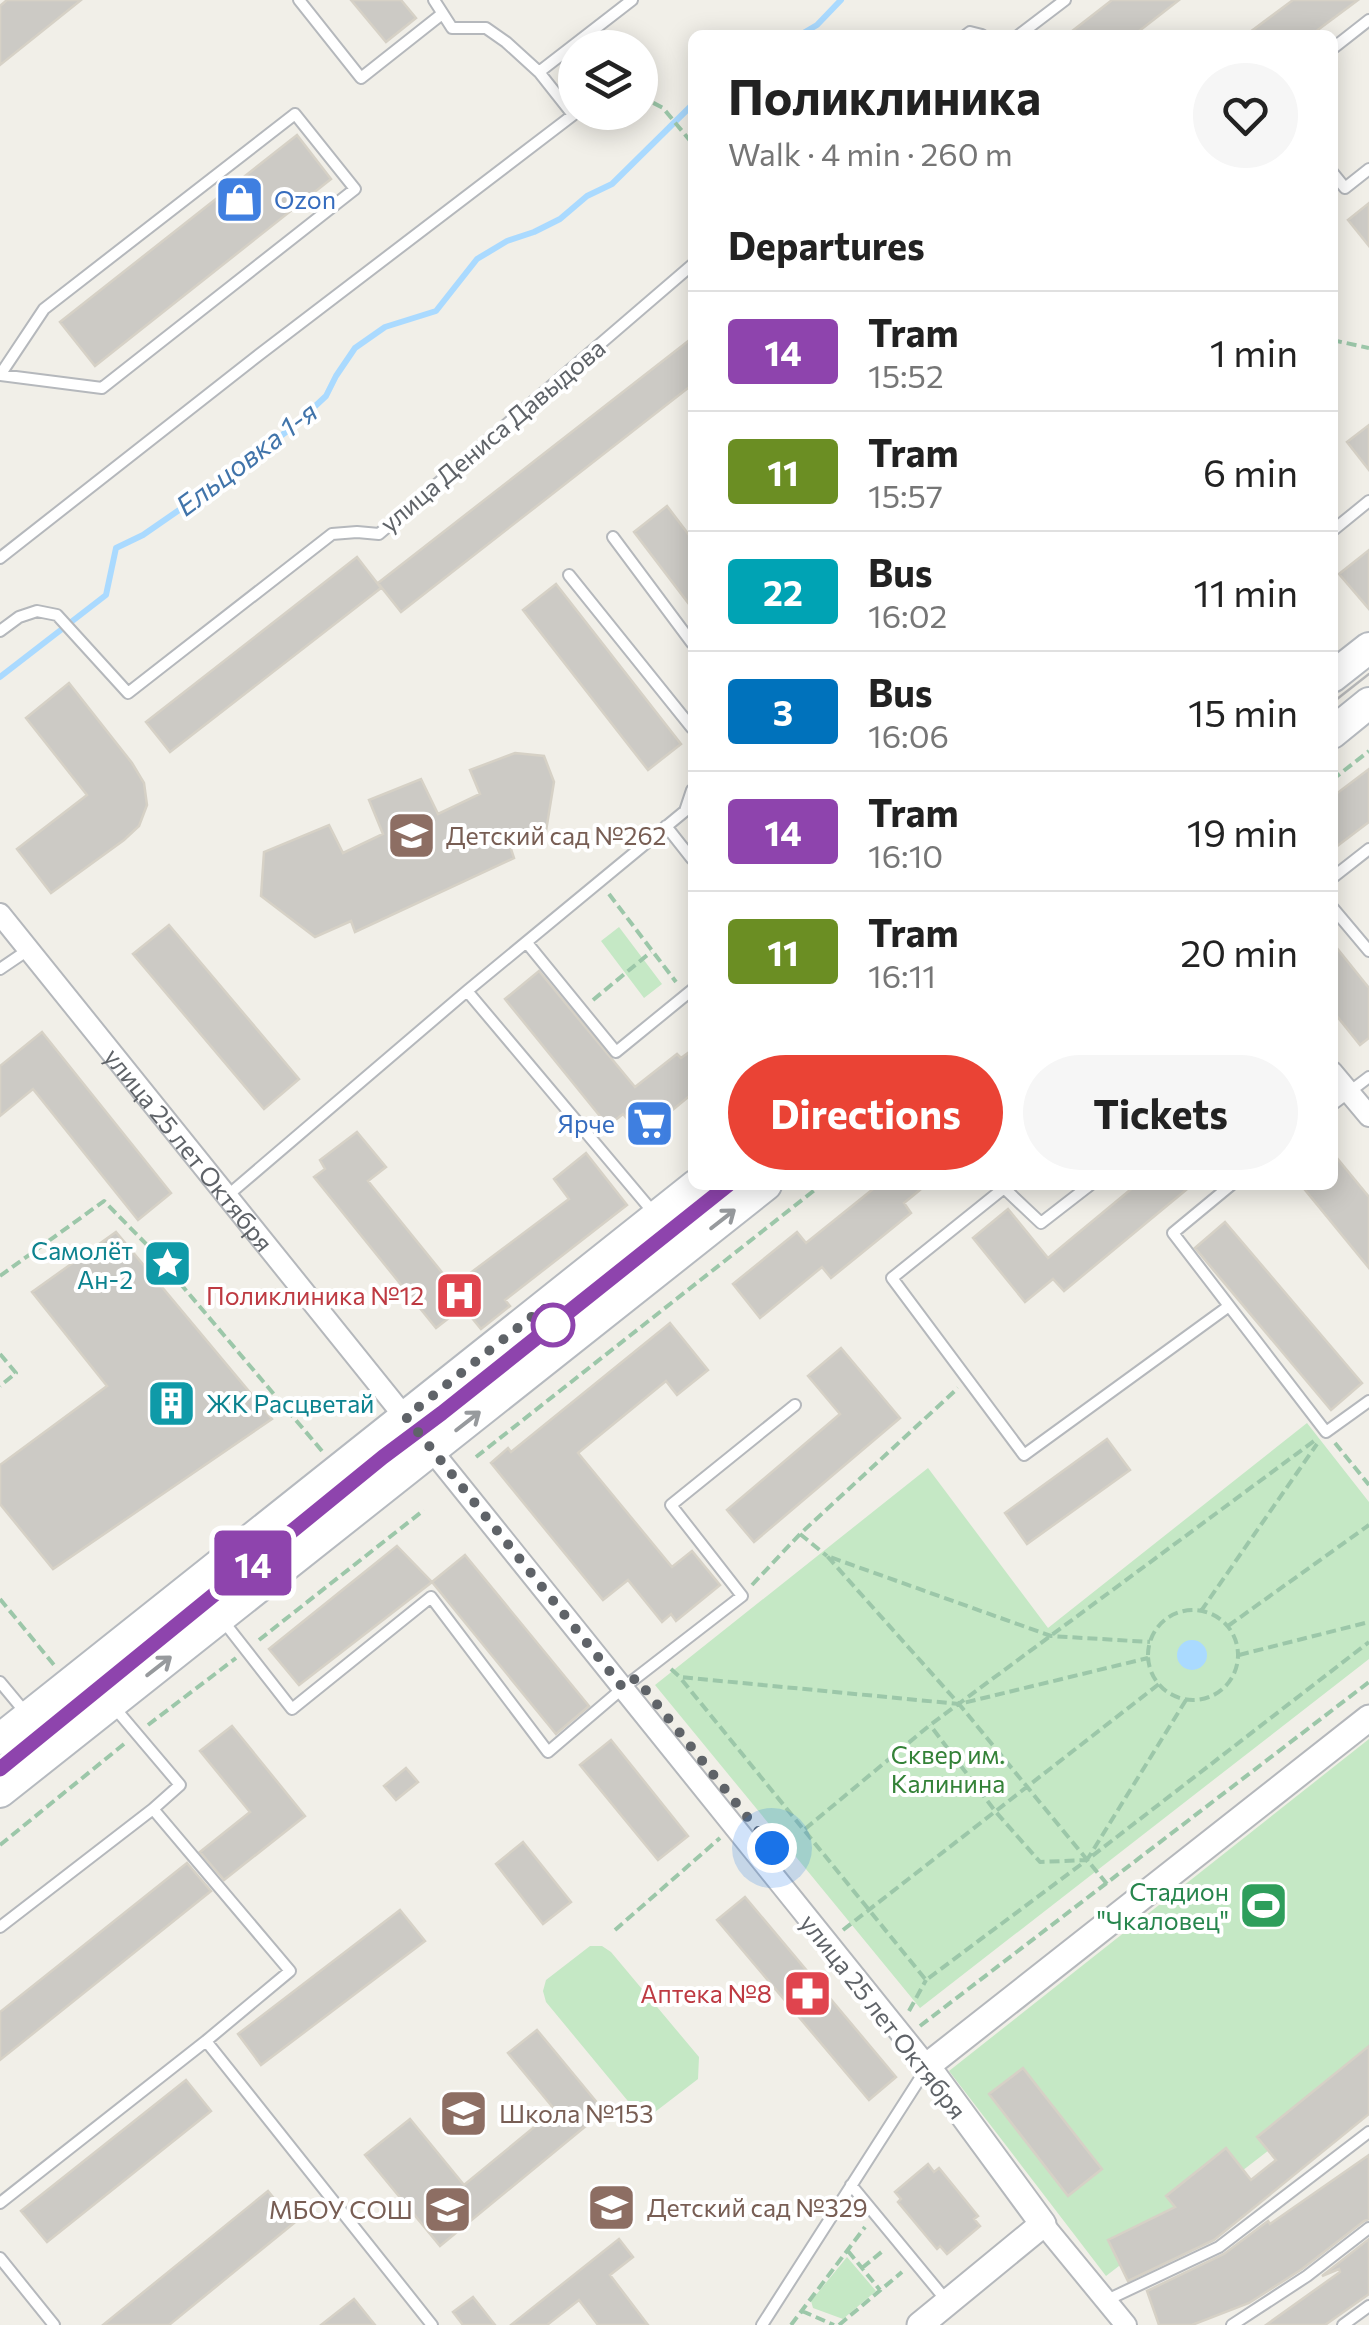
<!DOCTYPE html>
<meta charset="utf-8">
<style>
body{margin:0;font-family:Commissioner,sans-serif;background:#f6f6f6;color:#222;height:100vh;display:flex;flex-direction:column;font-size:38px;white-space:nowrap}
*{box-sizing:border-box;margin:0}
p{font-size:32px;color:#767676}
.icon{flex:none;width:55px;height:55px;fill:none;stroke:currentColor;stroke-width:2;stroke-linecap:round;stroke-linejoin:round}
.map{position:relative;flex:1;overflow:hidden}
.drawer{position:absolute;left:688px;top:30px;width:650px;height:1160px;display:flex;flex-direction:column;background:#fff;border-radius:15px;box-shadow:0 5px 25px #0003}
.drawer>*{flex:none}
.badge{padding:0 20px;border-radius:8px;font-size:35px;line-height:65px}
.fabs{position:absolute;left:558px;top:30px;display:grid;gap:20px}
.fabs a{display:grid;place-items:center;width:100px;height:100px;border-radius:50%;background:#fff;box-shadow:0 5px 25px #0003;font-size:50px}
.you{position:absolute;width:50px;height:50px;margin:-25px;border:8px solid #fff;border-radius:50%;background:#1a73e8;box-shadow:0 0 0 15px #1a73e833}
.map>.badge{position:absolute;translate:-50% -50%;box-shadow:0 0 0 5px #fff}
h2{padding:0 40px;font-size:38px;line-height:90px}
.round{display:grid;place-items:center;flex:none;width:105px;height:105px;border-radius:52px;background:#f6f6f6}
.summary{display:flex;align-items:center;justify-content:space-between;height:170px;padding:0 40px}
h1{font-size:48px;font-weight:700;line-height:75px}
.cta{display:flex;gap:20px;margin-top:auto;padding:20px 40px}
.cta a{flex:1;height:115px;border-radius:60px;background:#ea4335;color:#fff;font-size:40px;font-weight:700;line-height:115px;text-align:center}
.cta a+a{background:#f6f6f6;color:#222}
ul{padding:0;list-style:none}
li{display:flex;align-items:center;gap:30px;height:120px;padding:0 40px;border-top:2px solid #e0e0e0}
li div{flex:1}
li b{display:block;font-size:38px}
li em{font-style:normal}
li .badge{min-width:110px;font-weight:700;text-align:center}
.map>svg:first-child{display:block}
</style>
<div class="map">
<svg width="1369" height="2325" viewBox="0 0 1369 2325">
<rect width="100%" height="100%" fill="#f1efe8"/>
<path fill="#c5e8c5" d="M619,927L662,984L644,998L601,941Z
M1307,1423L1369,1502V1659L920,2008L655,1685L928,1468L1048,1628Z
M1369,1739V2073L1106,2276L949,2071Z
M590,1946H602L611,1952L699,2057L698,2079L655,2112L644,2111L632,2106L546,2002L543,1991L546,1980Z
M847,2257L876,2291L843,2319L813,2308L811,2301Z"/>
<path fill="#aadaff" d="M1177 1655a15 15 0 1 1 30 0a15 15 0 1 1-30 0Z"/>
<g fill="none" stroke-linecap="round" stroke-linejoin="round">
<path stroke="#aadaff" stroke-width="6" d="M800,35L817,25L841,0
M0,677L106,595L116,548L143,535L234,472L295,425L326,396L336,376L355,348L385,327L436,311L477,259L507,241L534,232L560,219L587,196L612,184L692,105"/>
</g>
<path fill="#cccac5" stroke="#d6d1c6" stroke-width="2.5" d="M7,0H81L0,65V6Z
M351,0H401L416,18L386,42Z
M1112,0H1179L1134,35H1067Z
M1293,0H1358L1311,35H1246Z
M297,135L331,179L95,366L60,322Z
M1369,203V246L1348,220Z
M692,338V385L401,612L378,583Z
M1369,425V470L1347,442Z
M667,506L692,539V608L634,532Z
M1369,550V609L1339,574Z
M357,557L381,588L170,752L146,722Z
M556,584L681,744L648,770L523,610Z
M69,683L132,763L144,783L147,805L139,826L124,840L51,893L17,849L87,795L26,718Z
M515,753L544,756L554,782L546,831L510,846L514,858L355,932L351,921L315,937L261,896L264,852L329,825L343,853L383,834L369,800L421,779L438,814L480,794L470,770Z
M1369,769V822L1332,850V797Z
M169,925L299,1079L264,1109L133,954Z
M1332,942L1369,988V1038L1360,1045L1332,1010Z
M539,971L635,1087L677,1054L681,1058L692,1050V1094L641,1136L623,1114L608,1126L505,999Z
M42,1032L171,1193L138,1220L33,1089L0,1116V1066Z
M357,1132L386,1167L368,1181L453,1286L569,1199L554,1179L586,1153L627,1205L505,1300L510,1306L481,1329L463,1307L436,1328L314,1177L325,1169L320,1160Z
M1332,1152L1369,1197V1268L1301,1185H1332Z
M878,1185H926L904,1203L911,1213L831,1278L822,1267L760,1318L733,1284L797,1232L806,1243Z
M1136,1185H1192L1064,1291L1053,1279L1025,1302L973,1238L1008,1209L1048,1258Z
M1225,1222L1362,1383L1331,1410L1195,1248Z
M116,1232L272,1419L53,1569L0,1504V1465L107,1386L32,1292Z
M670,1323L708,1370L677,1395L666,1381L578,1453L672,1567L692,1551L720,1585L676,1621L671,1614L662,1622L628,1580L603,1600L491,1463L508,1448L511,1452Z
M841,1348L900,1418L754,1542L727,1510L840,1414L808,1376Z
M1107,1439L1130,1470L1027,1544L1005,1513Z
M397,1546L432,1582L299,1685L269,1649Z
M465,1555L589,1706L556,1734L432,1582Z
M232,1726L305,1816L224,1880L200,1852L250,1812L200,1751Z
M611,1740L688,1836L658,1860L580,1765Z
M406,1768L418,1782L396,1800L384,1786Z
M523,1842L571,1902L543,1924L496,1864Z
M187,1863L211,1891L0,2060V2012Z
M745,1897L896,2077L869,2100L717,1920Z
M400,1910L425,1941L261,2065L238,2034Z
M537,2030L604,2111L440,2246L365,2155L410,2119L464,2185L555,2110L508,2053Z
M1369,2046V2114L1214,2240L1128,2281L1108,2240L1175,2207L1166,2196L1226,2148L1251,2180L1276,2160L1257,2137Z
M1023,2068L1102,2169L1068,2196L989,2094Z
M186,2080L211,2111L47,2242L21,2211Z
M1369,2155V2219L1364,2221L1302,2269L1249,2303L1192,2325H1159L1147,2291L1224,2254L1268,2221L1270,2224Z
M928,2164L934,2172L939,2168L978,2216L974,2219L980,2226L947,2254L940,2246L937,2249L898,2202L901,2199L895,2192Z
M268,2191L294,2223L169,2325H103Z
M619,2239L633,2257L610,2275L648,2325H598L579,2300L547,2325H511Z
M1369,2239V2294L1325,2325H1266L1340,2272L1339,2269L1322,2276Z
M473,2297L495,2325H463L453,2312Z
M354,2299L375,2325H321Z"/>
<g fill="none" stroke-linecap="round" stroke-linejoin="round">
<defs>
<path id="service" d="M299,0L361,78L442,14
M434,0L452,28H486L506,42L539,72L632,0
M966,35L970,32L982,35
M1019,35L1065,0
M1332,49L1369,20
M295,114L355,189L102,388L0,375L44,309Z
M1332,172L1345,188L1369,169
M1332,531L1369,501
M613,537L692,643
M0,558L260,354L573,115L539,72
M569,575L692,728
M0,631L19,617L37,611L57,615L128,693L332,534L357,532L379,534L692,265
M666,826L692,859
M1332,878L1369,849
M1332,907L1369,951
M527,943L616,1052L692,990
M0,969L28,950
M467,991L653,1212
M1332,1105L1369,1077
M1090,1185L1041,1223L1004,1188L892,1278L1024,1455L1229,1306
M1231,1185L1173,1233L1326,1432L1369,1401
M227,1196L467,991L685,811L692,790
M224,1622L292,1709L431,1597L548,1752L623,1688L742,1596L671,1505L795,1405
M0,1682L25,1712
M114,1707L180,1785L153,1809L290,1971L206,2041L432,2325
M0,1927L153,1809
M851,2185L946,2300
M0,2203L206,2041
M0,2258L54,2325
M1107,2300L1219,2247L1369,2132
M762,2325L926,2069
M1232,2325L1307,2276L1369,2228
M1343,2325L1369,2306"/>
<g id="minor">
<path id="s1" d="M0,914L927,2066"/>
<path d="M1332,1072L1369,1116"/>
<path d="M1043,2224L1126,2325"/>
</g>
<path id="tertiary" d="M920,2325L1043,2224L927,2066L1369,1718"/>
<path id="secondary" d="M1332,677L1369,648
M1332,733L1369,703
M0,1739L696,1185
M0,1792L766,1185"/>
</defs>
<use href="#service" stroke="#b5b8bc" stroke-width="14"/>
<use href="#minor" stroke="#b5b8bc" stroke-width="24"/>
<use href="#tertiary" stroke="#b5b8bc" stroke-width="29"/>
<use href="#secondary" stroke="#b6babf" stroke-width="34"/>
<path stroke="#9cc7a9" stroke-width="4" stroke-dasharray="10 5" stroke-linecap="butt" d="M640,102L646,99L663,108L692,143
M587,120L602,125L623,112
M1332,340L1369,348
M1332,780L1369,751
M609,894L676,982
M593,1000L651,952
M0,1276L104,1201L151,1249L322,1451
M0,1354L16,1373L0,1386
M1335,1443L1369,1485
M476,1457L821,1185
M800,1534L827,1556
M752,1585L800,1534L958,1388
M0,1599L54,1665
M1148 1655a45 45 0 1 1 90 0a45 45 0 1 1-90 0Z
M1201,1611L1317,1444
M1228,1626L1369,1525
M259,1640L424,1510
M1239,1655L1369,1622
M671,1669L680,1677L959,1704L827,1556L1051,1636L1150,1642
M682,1680L926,1980L1087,1860L1040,1862L995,1811L930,1725
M1186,1700L1087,1860L1369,1642
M148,1725L236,1658
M805,1829L930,1725L1314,1441
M0,1845L124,1744
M1107,1884L959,1704L1148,1658
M615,1930L720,1838
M843,1930L1159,1684
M909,2011L926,1980
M920,2026L1369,1682
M848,2251L880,2290
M862,2268L884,2250
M802,2311L834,2325
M791,2325L865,2227
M839,2325L902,2272"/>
<use href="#service" stroke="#fff" stroke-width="10"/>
<use href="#minor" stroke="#fff" stroke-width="20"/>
<use href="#tertiary" stroke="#fff" stroke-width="25"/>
<use href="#secondary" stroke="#fff" stroke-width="30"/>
<path stroke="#b6b7b8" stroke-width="2.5" d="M1332,703L1369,674
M0,1769L383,1457L442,1413L728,1185"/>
</g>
<defs><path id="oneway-shaft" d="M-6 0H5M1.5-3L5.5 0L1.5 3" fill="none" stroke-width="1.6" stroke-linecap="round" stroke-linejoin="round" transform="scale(2.5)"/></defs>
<g stroke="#979a9d">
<use href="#oneway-shaft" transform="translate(723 1219) rotate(-38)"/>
<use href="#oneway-shaft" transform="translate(468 1421) rotate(-38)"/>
<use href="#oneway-shaft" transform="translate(159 1666) rotate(-38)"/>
</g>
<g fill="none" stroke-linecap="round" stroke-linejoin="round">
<defs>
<path id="line" d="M0,1769L383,1457L442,1413L728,1185"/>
</defs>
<use href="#line" stroke="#fff" stroke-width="22"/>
<use href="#line" stroke="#8e44ad" stroke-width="15"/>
<path stroke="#5f6368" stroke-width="10" stroke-dasharray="0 18" d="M553,1325L544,1307L406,1417L623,1688L636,1678L772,1848"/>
</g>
<defs>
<symbol id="shop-square" viewBox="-11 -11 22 22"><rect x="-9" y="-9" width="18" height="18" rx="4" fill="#3f7fe0" stroke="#fff"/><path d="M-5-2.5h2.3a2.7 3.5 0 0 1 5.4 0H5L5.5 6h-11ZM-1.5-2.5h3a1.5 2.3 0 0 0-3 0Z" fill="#fff"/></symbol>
<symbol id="school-square" viewBox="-11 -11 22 22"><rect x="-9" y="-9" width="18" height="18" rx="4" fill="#8d6e63" stroke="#fff"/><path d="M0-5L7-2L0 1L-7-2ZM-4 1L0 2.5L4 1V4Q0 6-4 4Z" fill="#fff"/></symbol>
<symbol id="supermarket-square" viewBox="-11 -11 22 22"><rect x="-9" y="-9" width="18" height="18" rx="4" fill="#3f7fe0" stroke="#fff"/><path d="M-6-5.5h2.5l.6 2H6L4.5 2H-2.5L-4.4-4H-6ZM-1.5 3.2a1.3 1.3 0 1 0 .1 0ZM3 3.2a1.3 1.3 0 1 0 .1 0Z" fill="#fff"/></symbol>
<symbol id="sight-square" viewBox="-11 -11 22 22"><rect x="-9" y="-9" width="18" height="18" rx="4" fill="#0f9aa8" stroke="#fff"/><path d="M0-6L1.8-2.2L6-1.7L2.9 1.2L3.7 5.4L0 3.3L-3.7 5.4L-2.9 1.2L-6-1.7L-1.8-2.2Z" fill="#fff"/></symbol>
<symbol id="hospital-square" viewBox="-11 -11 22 22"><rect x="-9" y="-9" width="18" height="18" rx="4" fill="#e0444e" stroke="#fff"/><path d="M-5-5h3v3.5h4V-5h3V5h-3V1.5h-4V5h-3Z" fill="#fff"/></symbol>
<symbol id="building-square" viewBox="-11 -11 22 22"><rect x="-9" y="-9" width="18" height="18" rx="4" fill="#0f9aa8" stroke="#fff"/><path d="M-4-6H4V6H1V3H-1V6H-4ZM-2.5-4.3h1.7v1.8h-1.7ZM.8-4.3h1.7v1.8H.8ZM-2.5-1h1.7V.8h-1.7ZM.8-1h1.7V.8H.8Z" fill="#fff"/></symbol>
<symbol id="stadium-square" viewBox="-11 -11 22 22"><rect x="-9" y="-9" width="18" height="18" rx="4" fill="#2e9e5b" stroke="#fff"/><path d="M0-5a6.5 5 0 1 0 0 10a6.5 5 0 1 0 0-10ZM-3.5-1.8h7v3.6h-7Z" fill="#fff"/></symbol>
<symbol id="pharmacy-square" viewBox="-11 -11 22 22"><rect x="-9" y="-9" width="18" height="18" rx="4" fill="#e0444e" stroke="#fff"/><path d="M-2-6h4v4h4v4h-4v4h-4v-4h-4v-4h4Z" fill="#fff"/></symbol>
</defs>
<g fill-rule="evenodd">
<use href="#shop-square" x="212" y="172" width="55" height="55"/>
<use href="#school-square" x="384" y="808" width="55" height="55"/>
<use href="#supermarket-square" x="622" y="1096" width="55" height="55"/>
<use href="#sight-square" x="140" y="1236" width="55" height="55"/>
<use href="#hospital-square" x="432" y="1268" width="55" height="55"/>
<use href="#building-square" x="144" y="1376" width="55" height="55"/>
<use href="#stadium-square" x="1236" y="1878" width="55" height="55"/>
<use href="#pharmacy-square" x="780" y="1966" width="55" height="55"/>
<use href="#school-square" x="436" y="2086" width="55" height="55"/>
<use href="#school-square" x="584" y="2180" width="55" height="55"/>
<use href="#school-square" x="420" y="2182" width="55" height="55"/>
</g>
<circle fill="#fff" stroke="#8e44ad" stroke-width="5" cx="553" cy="1325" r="20"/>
<g text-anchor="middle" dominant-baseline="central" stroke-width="8" stroke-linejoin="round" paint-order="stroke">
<g font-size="25" fill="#366cbe" stroke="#fff" text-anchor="start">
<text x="274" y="199">Ozon</text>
<text x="615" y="1123" text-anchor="end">Ярче</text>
</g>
<g font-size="25" fill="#5f6368" stroke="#fff">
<text transform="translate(492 435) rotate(-40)">улица Дениса Давыдова</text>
<text stroke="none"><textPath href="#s1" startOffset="302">улица 25 лет Октября</textPath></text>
<text transform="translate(884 2016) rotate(52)">улица 25 лет Октября</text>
</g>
<g font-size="25" fill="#785e54" stroke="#fff" text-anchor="start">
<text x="446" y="835">Детский сад №262</text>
<text x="499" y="2113">Школа №153</text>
<text x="647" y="2207">Детский сад №329</text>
<text x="413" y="2209" text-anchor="end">МБОУ СОШ</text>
</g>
<g font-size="25" fill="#0d838f" stroke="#fff" text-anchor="end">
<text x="133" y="1250">Самолёт<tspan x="133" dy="29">Ан-2</tspan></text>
<text x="206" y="1403" text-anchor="start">ЖК Расцветай</text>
</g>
<g font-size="25" fill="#be3a42" stroke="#fff" text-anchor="end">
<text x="424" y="1295">Поликлиника №12</text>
<text x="772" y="1993">Аптека №8</text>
</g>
<g font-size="25" fill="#348238" stroke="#fff">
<text x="948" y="1754">Сквер им.<tspan x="948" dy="29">Калинина</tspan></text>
</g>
<g font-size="25" fill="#27864d" stroke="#fff" text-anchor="end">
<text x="1229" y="1891">Стадион<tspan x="1229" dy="29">"Чкаловец"</tspan></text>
</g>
<g font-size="28" font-style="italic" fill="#4174aa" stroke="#fff">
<text transform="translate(246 458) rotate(-37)">Ельцовка 1-я</text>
</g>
</g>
</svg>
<div class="fabs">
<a><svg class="icon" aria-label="layers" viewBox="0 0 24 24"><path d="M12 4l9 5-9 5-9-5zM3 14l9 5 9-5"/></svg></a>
</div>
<div class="you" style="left:772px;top:1848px"></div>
<b class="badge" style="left:253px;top:1563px;background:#8e44ad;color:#fff">14</b>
<section class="drawer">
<div class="summary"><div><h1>Поликлиника</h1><p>Walk · 4 min · 260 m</p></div><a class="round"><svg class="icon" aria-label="heart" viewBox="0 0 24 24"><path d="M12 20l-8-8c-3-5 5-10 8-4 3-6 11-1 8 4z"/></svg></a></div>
<h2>Departures</h2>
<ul>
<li><span class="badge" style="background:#8e44ad;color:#fff">14</span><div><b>Tram</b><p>15:52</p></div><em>1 min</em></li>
<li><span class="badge" style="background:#6b8e23;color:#fff">11</span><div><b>Tram</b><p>15:57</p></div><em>6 min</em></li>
<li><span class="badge" style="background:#00a3b4;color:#fff">22</span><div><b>Bus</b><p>16:02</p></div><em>11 min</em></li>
<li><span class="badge" style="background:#0072bc;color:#fff">3</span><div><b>Bus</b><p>16:06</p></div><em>15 min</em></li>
<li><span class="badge" style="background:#8e44ad;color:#fff">14</span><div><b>Tram</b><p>16:10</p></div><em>19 min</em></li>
<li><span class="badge" style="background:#6b8e23;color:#fff">11</span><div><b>Tram</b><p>16:11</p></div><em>20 min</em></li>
</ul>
<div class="cta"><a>Directions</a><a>Tickets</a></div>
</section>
</div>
